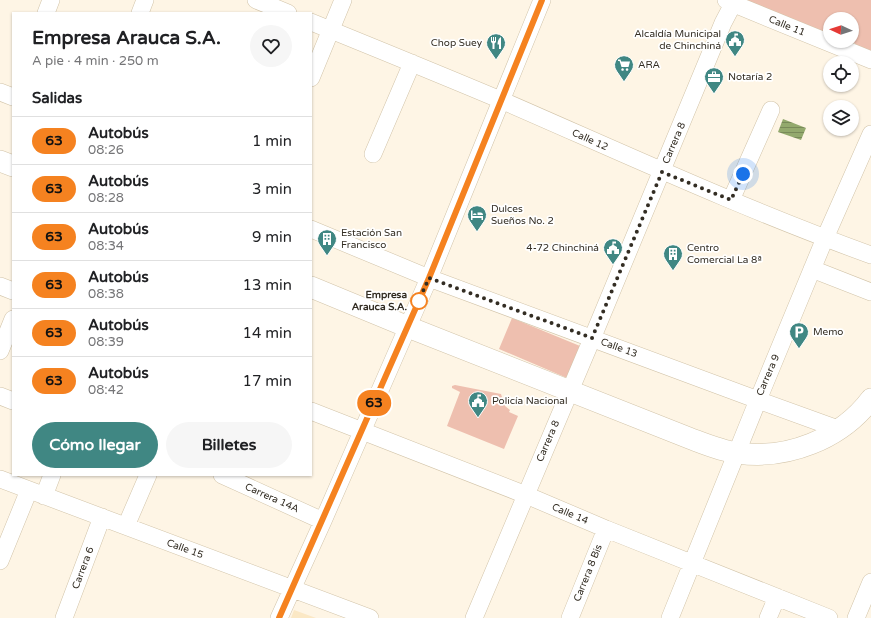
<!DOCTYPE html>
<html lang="es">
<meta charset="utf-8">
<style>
body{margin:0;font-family:"Varela Round",sans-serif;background:#f6f6f6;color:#202124;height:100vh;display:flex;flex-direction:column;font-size:15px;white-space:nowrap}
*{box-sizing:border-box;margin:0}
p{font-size:13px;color:#757577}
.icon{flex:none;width:22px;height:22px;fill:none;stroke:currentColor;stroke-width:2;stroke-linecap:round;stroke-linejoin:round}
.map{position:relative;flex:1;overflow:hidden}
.panel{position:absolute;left:12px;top:12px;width:300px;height:464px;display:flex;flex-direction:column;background:#fff;border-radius:0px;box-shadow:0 1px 3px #0004}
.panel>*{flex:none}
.badge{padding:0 8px;border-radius:13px;font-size:14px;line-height:26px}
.needle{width:26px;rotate:273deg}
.controls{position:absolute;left:823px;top:12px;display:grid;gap:8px}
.controls a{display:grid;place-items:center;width:36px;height:36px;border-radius:50%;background:#fff;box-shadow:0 1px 3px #0004;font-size:20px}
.you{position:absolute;width:20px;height:20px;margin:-10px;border:3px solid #fff;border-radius:50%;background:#1a73e8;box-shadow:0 0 0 6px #1a73e833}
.map>.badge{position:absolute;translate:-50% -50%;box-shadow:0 0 0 2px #fff}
h2{padding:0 20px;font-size:15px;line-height:36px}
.round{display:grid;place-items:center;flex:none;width:42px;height:42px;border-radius:21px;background:#f6f6f6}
.headline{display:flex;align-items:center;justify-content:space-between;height:68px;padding:0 20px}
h1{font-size:19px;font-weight:700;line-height:30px}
.primary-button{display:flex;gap:8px;margin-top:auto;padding:8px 20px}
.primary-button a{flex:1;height:46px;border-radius:24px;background:#408783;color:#fff;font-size:16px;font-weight:700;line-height:46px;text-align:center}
.primary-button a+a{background:#f6f6f6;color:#202124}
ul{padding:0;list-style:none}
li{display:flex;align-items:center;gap:12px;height:48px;padding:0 20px;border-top:1px solid #e0e0e0}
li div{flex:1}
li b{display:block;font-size:15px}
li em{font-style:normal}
li .badge{min-width:44px;font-weight:700;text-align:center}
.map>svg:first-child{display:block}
</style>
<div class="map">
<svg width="871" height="618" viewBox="0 0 871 618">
<defs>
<pattern id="water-rules" width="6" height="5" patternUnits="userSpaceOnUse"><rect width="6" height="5" fill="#93a96d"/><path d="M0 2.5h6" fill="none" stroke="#798a59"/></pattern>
</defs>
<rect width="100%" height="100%" fill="#fef5e5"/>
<path fill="#fbe8c5" d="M294,610L316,618H291Z"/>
<path fill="#eebfaf" d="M743,0H871V57L856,51L855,43L850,41H852V19H830V34L822,38Z
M512,318L580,346L567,378L499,349Z
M455,385L501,394L505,406L510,410L509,412L518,416L504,449L447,426L460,392L452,388V386Z"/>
<path fill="url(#water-rules)" d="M783,119L806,128L801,140L778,132Z"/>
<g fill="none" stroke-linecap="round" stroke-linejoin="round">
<defs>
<path id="minor" d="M256,0L288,13
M726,0L734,4L871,60
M46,13L51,0
M140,13L145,0
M311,22C375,48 439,74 503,101C625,154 746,210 871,255
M311,78L343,0
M0,92L13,97
M373,154L412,63
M731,200L771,110
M311,229L429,278L758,400L838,429
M812,269L871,292
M0,286L13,291
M0,351L13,319
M0,396L13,401
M311,411L526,495L606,529L829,618
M222,475L323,521
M0,479L370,618
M44,496L52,475
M126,526L148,475
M0,561L29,490
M64,618L102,517
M279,618L323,521L429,278L542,0
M474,618L594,334L723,23L735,0
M570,618L606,529
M670,618L758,400L825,238L871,134
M768,618L777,597
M856,618L871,582"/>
<path id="major" d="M0,161L13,166
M311,287L408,327L689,438C705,444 721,451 738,453C787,460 841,439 871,399"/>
</defs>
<use href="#minor" stroke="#d2c4a9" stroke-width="18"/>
<use href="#major" stroke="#d2c4a9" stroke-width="22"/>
<use href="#minor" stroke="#fff" stroke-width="17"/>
<use href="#major" stroke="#fff" stroke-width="21"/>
</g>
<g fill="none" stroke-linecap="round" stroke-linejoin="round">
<defs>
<path id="line" d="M279,618L316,534L429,278L542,0"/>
</defs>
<use href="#line" stroke="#fff" stroke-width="9"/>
<use href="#line" stroke="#f58220" stroke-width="6"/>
<path stroke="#332d23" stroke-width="4" stroke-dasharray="0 7.2" d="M419,301L418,302L429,278L592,338L662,172L731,200L743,174"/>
</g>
<defs>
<symbol id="civic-pin" viewBox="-11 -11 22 30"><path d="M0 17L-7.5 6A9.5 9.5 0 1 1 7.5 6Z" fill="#408783" stroke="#fff"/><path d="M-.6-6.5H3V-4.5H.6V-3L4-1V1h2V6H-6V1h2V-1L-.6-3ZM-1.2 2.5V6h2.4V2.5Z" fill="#fff"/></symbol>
<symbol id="restaurant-pin" viewBox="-11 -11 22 30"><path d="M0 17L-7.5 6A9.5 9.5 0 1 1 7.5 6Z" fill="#408783" stroke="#fff"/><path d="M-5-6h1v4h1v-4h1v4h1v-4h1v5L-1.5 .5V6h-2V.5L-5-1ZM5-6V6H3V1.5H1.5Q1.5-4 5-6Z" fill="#fff"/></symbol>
<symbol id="supermarket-pin" viewBox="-11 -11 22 30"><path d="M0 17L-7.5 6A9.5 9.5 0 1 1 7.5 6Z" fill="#408783" stroke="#fff"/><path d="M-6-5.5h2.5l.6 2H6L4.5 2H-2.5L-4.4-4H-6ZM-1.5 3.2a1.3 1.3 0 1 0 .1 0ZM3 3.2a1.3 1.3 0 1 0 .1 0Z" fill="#fff"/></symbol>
<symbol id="office-pin" viewBox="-11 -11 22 30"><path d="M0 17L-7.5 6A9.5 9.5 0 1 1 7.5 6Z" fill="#408783" stroke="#fff"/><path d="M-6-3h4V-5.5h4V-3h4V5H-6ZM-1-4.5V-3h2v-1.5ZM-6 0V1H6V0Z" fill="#fff"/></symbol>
<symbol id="hotel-pin" viewBox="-11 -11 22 30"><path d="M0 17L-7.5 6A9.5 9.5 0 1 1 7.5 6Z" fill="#408783" stroke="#fff"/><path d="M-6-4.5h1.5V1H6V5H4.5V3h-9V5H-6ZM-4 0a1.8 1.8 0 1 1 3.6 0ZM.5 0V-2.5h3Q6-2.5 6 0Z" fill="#fff"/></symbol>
<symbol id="building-pin" viewBox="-11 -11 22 30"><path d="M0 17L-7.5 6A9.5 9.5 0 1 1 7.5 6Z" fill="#408783" stroke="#fff"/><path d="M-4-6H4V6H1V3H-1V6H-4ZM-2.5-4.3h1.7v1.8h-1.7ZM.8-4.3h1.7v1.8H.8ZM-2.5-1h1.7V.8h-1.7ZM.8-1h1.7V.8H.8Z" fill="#fff"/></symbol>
<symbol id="parking-pin" viewBox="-11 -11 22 30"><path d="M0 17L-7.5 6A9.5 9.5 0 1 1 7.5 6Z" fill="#408783" stroke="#fff"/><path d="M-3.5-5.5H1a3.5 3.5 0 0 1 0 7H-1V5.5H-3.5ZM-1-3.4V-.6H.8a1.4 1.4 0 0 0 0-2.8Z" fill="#fff"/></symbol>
</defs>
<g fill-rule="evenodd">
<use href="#civic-pin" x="724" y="29" width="22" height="30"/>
<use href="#restaurant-pin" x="485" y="32" width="22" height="30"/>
<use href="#supermarket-pin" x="613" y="54" width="22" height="30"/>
<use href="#office-pin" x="703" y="66" width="22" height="30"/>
<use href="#hotel-pin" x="466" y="204" width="22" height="30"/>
<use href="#building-pin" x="316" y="228" width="22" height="30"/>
<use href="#civic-pin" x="602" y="237" width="22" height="30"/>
<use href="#building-pin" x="662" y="243" width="22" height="30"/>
<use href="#parking-pin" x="788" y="321" width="22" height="30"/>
<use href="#civic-pin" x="467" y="390" width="22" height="30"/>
</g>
<circle fill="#fff" stroke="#f58220" stroke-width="2" cx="419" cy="301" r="8"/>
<g text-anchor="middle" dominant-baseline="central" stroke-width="3.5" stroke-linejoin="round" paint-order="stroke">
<g font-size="10" fill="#332d23" stroke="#fff">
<text transform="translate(787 26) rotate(22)">Calle 11</text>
<text transform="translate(590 140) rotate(24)">Calle 12</text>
<text transform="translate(674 143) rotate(-67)">Carrera 8</text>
<text transform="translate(619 348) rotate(20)">Calle 13</text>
<text transform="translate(768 375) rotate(-67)">Carrera 9</text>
<text transform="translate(548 441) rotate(-67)">Carrera 8</text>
<text transform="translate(272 498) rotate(24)">Carrera 14A</text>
<text transform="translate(570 514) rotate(23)">Calle 14</text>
<text transform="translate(185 549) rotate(20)">Calle 15</text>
<text transform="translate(83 568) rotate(-69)">Carrera 6</text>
<text transform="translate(588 573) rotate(-68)">Carrera 8 Bis</text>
</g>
<g font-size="10" fill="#332d23" stroke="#fff" text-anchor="start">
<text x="721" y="34" text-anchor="end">Alcaldía Municipal<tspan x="721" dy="12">de Chinchiná</tspan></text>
<text x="482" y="43" text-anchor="end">Chop Suey</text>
<text x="638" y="65">ARA</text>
<text x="728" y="77">Notaría 2</text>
<text x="491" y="209">Dulces<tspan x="491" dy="12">Sueños No. 2</tspan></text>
<text x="341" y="233">Estación San<tspan x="341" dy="12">Francisco</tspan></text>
<text x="599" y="248" text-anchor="end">4-72 Chinchiná</text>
<text x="687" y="248">Centro<tspan x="687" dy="12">Comercial La 8ª</tspan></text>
<text x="813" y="332">Memo</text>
<text x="492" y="401">Policía Nacional</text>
</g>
<g font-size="10" font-weight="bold" fill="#332d23" stroke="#fff" text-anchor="end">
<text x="407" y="295">Empresa<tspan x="407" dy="12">Arauca S.A.</tspan></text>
</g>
</g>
</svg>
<div class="controls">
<a><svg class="needle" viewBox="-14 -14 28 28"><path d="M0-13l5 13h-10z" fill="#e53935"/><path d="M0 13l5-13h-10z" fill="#757577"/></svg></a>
<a><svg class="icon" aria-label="locate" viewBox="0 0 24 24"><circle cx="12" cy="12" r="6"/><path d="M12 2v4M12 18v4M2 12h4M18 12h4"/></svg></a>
<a><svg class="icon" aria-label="layers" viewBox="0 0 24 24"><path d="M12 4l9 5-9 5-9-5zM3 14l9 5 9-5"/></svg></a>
</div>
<div class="you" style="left:743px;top:174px"></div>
<b class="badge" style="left:374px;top:403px;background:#f58220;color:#111">63</b>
<section class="panel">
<div class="headline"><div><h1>Empresa Arauca S.A.</h1><p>A pie · 4 min · 250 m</p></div><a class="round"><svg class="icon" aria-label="heart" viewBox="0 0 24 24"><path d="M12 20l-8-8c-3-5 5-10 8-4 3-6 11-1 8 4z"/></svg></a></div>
<h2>Salidas</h2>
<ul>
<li><span class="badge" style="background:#f58220;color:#111">63</span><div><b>Autobús</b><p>08:26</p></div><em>1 min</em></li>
<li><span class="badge" style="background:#f58220;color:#111">63</span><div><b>Autobús</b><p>08:28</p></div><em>3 min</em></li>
<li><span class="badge" style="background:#f58220;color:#111">63</span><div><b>Autobús</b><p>08:34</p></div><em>9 min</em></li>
<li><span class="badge" style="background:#f58220;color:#111">63</span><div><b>Autobús</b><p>08:38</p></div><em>13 min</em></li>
<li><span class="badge" style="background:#f58220;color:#111">63</span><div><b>Autobús</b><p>08:39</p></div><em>14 min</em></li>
<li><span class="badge" style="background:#f58220;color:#111">63</span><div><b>Autobús</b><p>08:42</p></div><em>17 min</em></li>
</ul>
<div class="primary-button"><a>Cómo llegar</a><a>Billetes</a></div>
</section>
</div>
